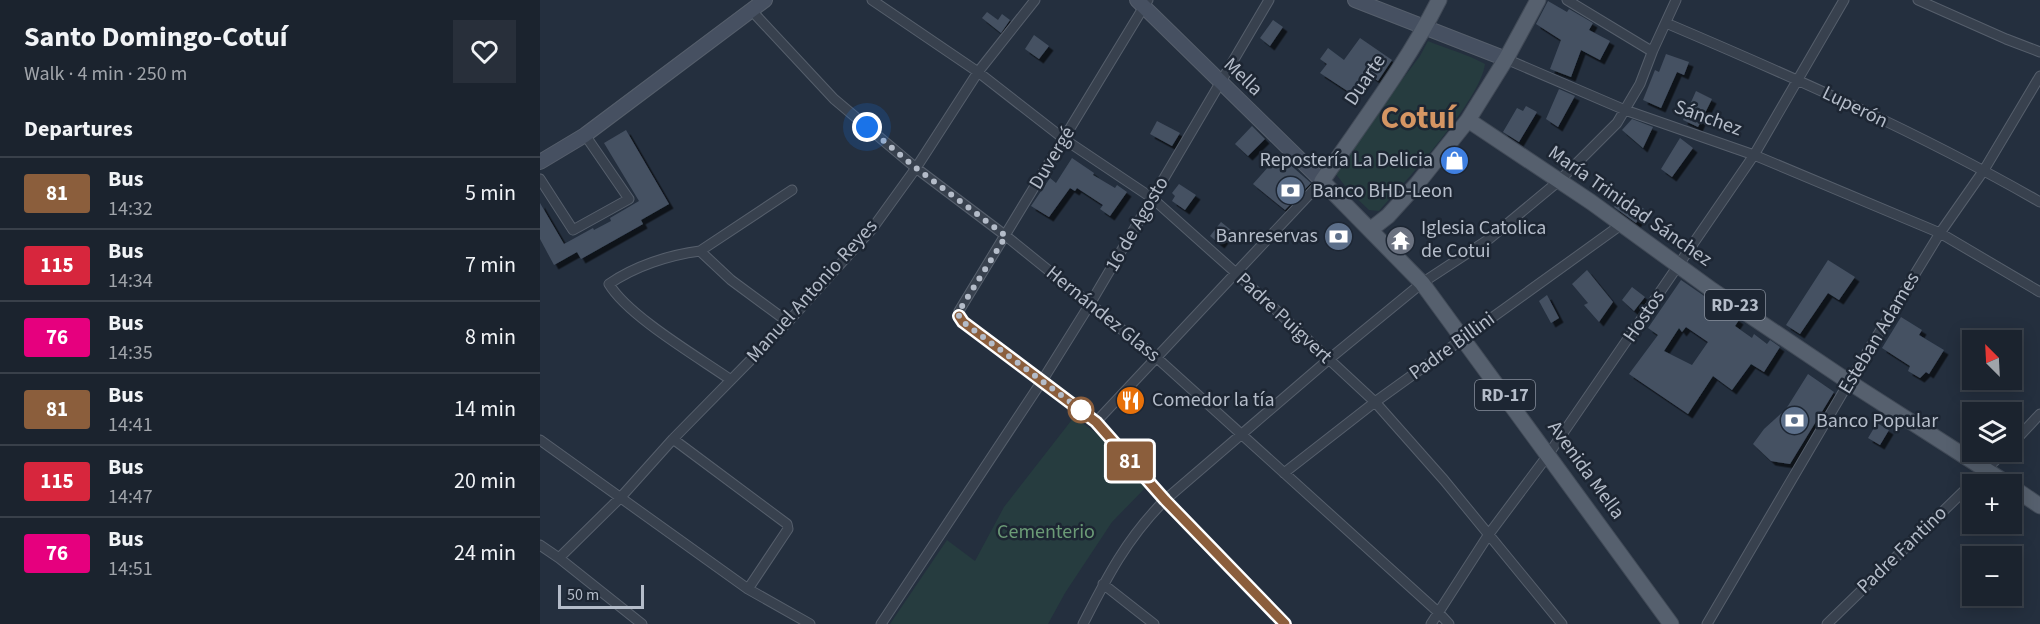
<!DOCTYPE html>
<meta charset="utf-8">
<style>
body{margin:0;font-family:"Source Sans 3",sans-serif;background:#282f3a;color:#f1f3f6;height:100vh;display:flex;flex-direction:column;font-size:22px;white-space:nowrap}
*{box-sizing:border-box;margin:0}
p{font-size:20px;color:#a0a4aa}
.icon{flex:none;width:33px;height:33px;fill:none;stroke:currentColor;stroke-width:2;stroke-linecap:round;stroke-linejoin:round}
.map{position:relative;flex:1;overflow:hidden}
.panel{display:flex;flex-direction:column;background:#1b232e;width:540px}
.panel>*{flex:none}
.badge{padding:0 12px;border-radius:4px;font-size:21px;line-height:39px}
.needle{width:39px;rotate:336deg}
.tools{position:absolute;left:1422px;top:330px;display:grid;gap:12px}
.tools a{display:grid;place-items:center;width:60px;height:60px;border-radius:0px;background:#1b232e;box-shadow:0 3px 15px #0003,0 0 0 2px #39404a;font-size:30px}
.scale{position:absolute;left:18px;bottom:15px;width:86px;box-sizing:border-box;padding-left:6px;border:3px solid #b4bcc9;border-top:0;font-size:16px;line-height:21px;white-space:nowrap;color:#b4bcc9;-webkit-text-stroke:4px #1d2633;paint-order:stroke}
.you{position:absolute;width:30px;height:30px;margin:-15px;border:4px solid #fff;border-radius:50%;background:#1a73e8;box-shadow:0 0 0 9px #1a73e833}
.map>.badge{position:absolute;translate:-50% -50%;box-shadow:0 0 0 3px #fff}
h2{padding:0 24px;font-size:22px;line-height:54px}
.round{display:grid;place-items:center;flex:none;width:63px;height:63px;border-radius:0px;background:#282f3a}
.head{display:flex;align-items:center;justify-content:space-between;height:102px;padding:0 24px}
h1{font-size:28px;font-weight:700;line-height:45px}
ul{padding:0;list-style:none}
li{display:flex;align-items:center;gap:18px;height:72px;padding:0 24px;border-top:2px solid #39404a}
li div{flex:1}
li b{display:block;font-size:22px}
li em{font-style:normal}
li .badge{min-width:66px;font-weight:700;text-align:center}
main{display:flex;flex:1;min-height:0}
.map>svg:first-child{display:block}
</style>
<main>
<section class="panel">
<div class="head"><div><h1>Santo Domingo-Cotuí</h1><p>Walk · 4 min · 250 m</p></div><a class="round"><svg class="icon" aria-label="heart" viewBox="0 0 24 24"><path d="M12 20l-8-8c-3-5 5-10 8-4 3-6 11-1 8 4z"/></svg></a></div>
<h2>Departures</h2>
<ul>
<li><span class="badge" style="background:#8b5e3c;color:#fff">81</span><div><b>Bus</b><p>14:32</p></div><em>5 min</em></li>
<li><span class="badge" style="background:#d7263d;color:#fff">115</span><div><b>Bus</b><p>14:34</p></div><em>7 min</em></li>
<li><span class="badge" style="background:#e6007e;color:#fff">76</span><div><b>Bus</b><p>14:35</p></div><em>8 min</em></li>
<li><span class="badge" style="background:#8b5e3c;color:#fff">81</span><div><b>Bus</b><p>14:41</p></div><em>14 min</em></li>
<li><span class="badge" style="background:#d7263d;color:#fff">115</span><div><b>Bus</b><p>14:47</p></div><em>20 min</em></li>
<li><span class="badge" style="background:#e6007e;color:#fff">76</span><div><b>Bus</b><p>14:51</p></div><em>24 min</em></li>
</ul>
</section>
<div class="map">
<svg width="1500" height="624" viewBox="0 0 1500 624">
<defs>
<filter id="shadow"><feDropShadow dx="4.5" dy="4.5" stdDeviation="0" flood-color="#0009"/></filter>
</defs>
<rect width="100%" height="100%" fill="#242f3e"/>
<path fill="#263c3f" d="M888,41C907,49 927,54 945,64C940,101 866,181 839,211L829,210L809,191L795,173L817,139L880,56Z
M534,417L556,433L608,485L572,522L525,593L508,624H350L407,540L435,561L464,507Z"/>
<path fill="#455162" fill-rule="evenodd" filter="url(#shadow)" d="M1008,1L1027,12L1029,9L1053,23L1049,30L1070,41L1060,60L1041,50L1031,77L1010,69L1021,40L996,24Z
M447,12L458,20L462,14L470,20L461,33L442,18Z
M733,20L743,27L730,46L720,38Z
M494,35L509,46L499,59L485,49Z
M820,38L852,60L838,81L827,73L812,94L780,73L787,64L780,59L788,48L804,60Z
M1126,54L1149,62L1144,75L1137,72L1121,108L1103,100L1115,70L1119,72Z
M1019,89L1035,96L1018,127L1006,119Z
M1156,91L1172,99L1158,127L1143,120Z
M986,106L997,112L979,142L963,132L977,108L983,111Z
M1092,119L1113,127L1103,148L1082,130Z
M617,121L640,133L632,146L610,134Z
M712,126L725,139L708,156L695,144Z
M86,130L129,204L101,220L103,224L41,259L37,252L14,265L0,239V203L24,244L53,228L54,230L71,221L70,218L99,201L64,143Z
M1140,138L1153,148L1132,177L1121,169Z
M739,155L771,183L745,210L713,184Z
M532,158L554,173L553,175L575,188L577,185L587,192L570,216L560,209L563,205L537,188L535,191L530,188L509,217L491,206L510,178L516,183Z
M639,184L656,195L645,210L632,201L635,196L632,193Z
M1082,196L1106,210L1096,223L1074,207Z
M681,222L691,230L680,244L670,236Z
M1288,260L1315,277L1299,300L1288,293L1260,334L1246,325Z
M1047,270L1073,302L1059,322L1044,305L1048,303L1032,284Z
M1141,280L1199,320L1195,326L1212,338L1214,334L1227,344L1230,340L1240,347L1224,372L1211,364L1192,390L1173,376L1148,414L1089,374L1118,335L1108,328ZM1146,327L1168,342L1152,365L1124,351L1139,328L1142,332Z
M1092,287L1105,297L1094,311L1082,300Z
M1007,295L1019,318L1011,323L999,301Z
M1361,317L1382,330L1379,335L1404,350L1389,374L1386,372L1380,378L1368,371L1370,366L1342,348Z
M1268,374L1294,392L1250,464L1231,461L1213,444L1224,429L1246,409Z
M1337,423L1349,430L1340,445L1328,438Z"/>
<g fill="none" stroke-linecap="round" stroke-linejoin="round">
<defs>
<path id="minor" d="M332,0L438,72L524,139L612,198L696,273L835,402L904,480L1022,624
M608,0L419,311V316L423,322L556,422L625,500L745,624
M1027,0L1108,49L1113,50
M1378,0L1466,39L1500,52
M212,11L294,99L376,168L466,236L617,358L898,612L909,624
M1126,23C1253,77 1380,133 1500,202
M966,59L1085,110L1214,155L1400,233L1500,292
M0,179L33,230L89,199L45,135
M160,251L252,190
M191,380C158,357 88,316 69,284C95,266 129,255 160,251L191,280L248,322
M556,422L782,181
M133,439L247,524L248,529L208,589
M0,440L208,589L270,624
M1472,444L1500,414
M744,473L835,402L1082,224
M0,545L19,558L102,624
M19,558L81,497L133,439L248,322L332,229L376,168L438,72L495,0
M563,584L614,624
M341,624L502,381L550,304L729,0
M543,624C567,577 587,538 625,500L788,360L882,283L949,239L1020,180L1077,123L1100,84L1113,50L1136,0
M891,624L949,534L1008,455L1214,155L1304,0
M1167,624L1309,382L1400,233L1444,170L1500,76
M1287,624L1464,452"/>
<path id="secondary" d="M597,0L782,181
M815,0L966,59
M0,162L45,135L225,0"/>
<path id="primary" d="M899,0C867,64 822,122 782,181L882,283L1131,624
M928,120L1051,202L1172,290L1309,382L1468,484
M830,230L848,216L877,184L928,120L966,59L998,0
M1472,487L1500,506"/>
</defs>
<use href="#minor" stroke="#565f6c" stroke-width="11"/>
<use href="#secondary" stroke="#565f6c" stroke-width="16"/>
<use href="#primary" stroke="#414a57" stroke-width="17"/>
<use href="#minor" stroke="#38414e" stroke-width="9"/>
<use href="#secondary" stroke="#465061" stroke-width="14"/>
<use href="#primary" stroke="#56606e" stroke-width="15"/>
</g>
<g fill="none" stroke-linecap="round" stroke-linejoin="round">
<defs>
<path id="line" d="M419,316L423,322L556,422L625,500L745,624"/>
</defs>
<use href="#line" stroke="#fff" stroke-width="14"/>
<use href="#line" stroke="#8b5e3c" stroke-width="9"/>
<path stroke="#b4bcc9" stroke-width="6" stroke-dasharray="0 10.8" d="M327,127L376,168L466,236L419,311V316L423,322L541,410"/>
</g>
<defs>
<symbol id="shop-disc" viewBox="-11 -11 22 22"><circle r="9.5" fill="#3f7fe0" stroke="#1d2633"/><path d="M-5-2.5h2.3a2.7 3.5 0 0 1 5.4 0H5L5.5 6h-11ZM-1.5-2.5h3a1.5 2.3 0 0 0-3 0Z" fill="#fff"/></symbol>
<symbol id="bank-disc" viewBox="-11 -11 22 22"><circle r="9.5" fill="#5c6f8a" stroke="#1d2633"/><path d="M-6-4H6V4H-6ZM0-2.3a2.3 2.3 0 1 0 0 4.6a2.3 2.3 0 1 0 0-4.6Z" fill="#fff"/></symbol>
<symbol id="temple-disc" viewBox="-11 -11 22 22"><circle r="9.5" fill="#6b7280" stroke="#1d2633"/><path d="M0-6L5-2H3V0L6.5 2.5H4V6H1.5V3h-3V6H-4V2.5H-6.5L-3 0V-2H-5Z" fill="#fff"/></symbol>
<symbol id="restaurant-disc" viewBox="-11 -11 22 22"><circle r="9.5" fill="#e8710a" stroke="#1d2633"/><path d="M-5-6h1v4h1v-4h1v4h1v-4h1v5L-1.5 .5V6h-2V.5L-5-1ZM5-6V6H3V1.5H1.5Q1.5-4 5-6Z" fill="#fff"/></symbol>
</defs>
<g fill-rule="evenodd">
<use href="#shop-disc" x="898" y="144" width="33" height="33"/>
<use href="#bank-disc" x="734" y="174" width="33" height="33"/>
<use href="#bank-disc" x="782" y="220" width="33" height="33"/>
<use href="#temple-disc" x="844" y="224" width="33" height="33"/>
<use href="#restaurant-disc" x="574" y="384" width="33" height="33"/>
<use href="#bank-disc" x="1238" y="404" width="33" height="33"/>
</g>
<circle fill="#fff" stroke="#8b5e3c" stroke-width="3" cx="541" cy="410" r="12"/>
<g text-anchor="middle" dominant-baseline="central" stroke-width="5" stroke-linejoin="round" paint-order="stroke">
<g fill="#1d2633" stroke="#878f9c" stroke-width="1.5">
<rect x="1165" y="290" width="60" height="30" rx="4.5"/>
<rect x="935" y="380" width="60" height="30" rx="4.5"/>
</g>
<g font-size="18" font-weight="bold" fill="#b4bcc9">
<text x="1195" y="305">RD-23</text>
<text x="965" y="395">RD-17</text>
</g>
<g font-size="20" fill="#b4bcc9" stroke="#1d2633">
<text transform="translate(703 77) rotate(44)">Mella</text>
<text transform="translate(825 80) rotate(-56)">Duarte</text>
<text transform="translate(1315 107) rotate(26)">Luperón</text>
<text transform="translate(1168 118) rotate(20)">Sánchez</text>
<text transform="translate(512 158) rotate(-59)">Duvergé</text>
<text transform="translate(1090 206) rotate(35)">María Trinidad Sánchez</text>
<text transform="translate(597 224) rotate(-60)">16 de Agosto</text>
<text transform="translate(272 291) rotate(-48)">Manuel Antonio Reyes</text>
<text transform="translate(563 314) rotate(39)">Hernández Glass</text>
<text transform="translate(1104 316) rotate(-56)">Hostos</text>
<text transform="translate(744 318) rotate(43)">Padre Puigvert</text>
<text transform="translate(1339 333) rotate(-59)">Esteban Adames</text>
<text transform="translate(912 346) rotate(-36)">Padre Billini</text>
<text transform="translate(1046 470) rotate(54)">Avenida Mella</text>
<text transform="translate(1362 550) rotate(-44)">Padre Fantino</text>
</g>
<g font-size="20" fill="#b4bcc9" stroke="#1d2633" text-anchor="start">
<text x="893" y="160" text-anchor="end">Repostería La Delicia</text>
<text x="772" y="191">Banco BHD-Leon</text>
<text x="881" y="228">Iglesia Catolica<tspan x="881" dy="23">de Cotui</tspan></text>
<text x="778" y="236" text-anchor="end">Banreservas</text>
<text x="612" y="400">Comedor la tía</text>
<text x="1276" y="421">Banco Popular</text>
</g>
<g font-size="20" fill="#6b9a76" stroke="#1d2633">
<text x="506" y="532">Cementerio</text>
</g>
<g font-size="32" font-weight="bold" fill="#d59563" stroke="#1d2633">
<text x="878" y="118">Cotuí</text>
</g>
</g>
</svg>
<div class="tools">
<a><svg class="needle" viewBox="-14 -14 28 28"><path d="M0-13l5 13h-10z" fill="#e53935"/><path d="M0 13l5-13h-10z" fill="#a0a4aa"/></svg></a>
<a><svg class="icon" aria-label="layers" viewBox="0 0 24 24"><path d="M12 4l9 5-9 5-9-5zM3 14l9 5 9-5"/></svg></a>
<a>+</a>
<a>−</a>
</div>
<div class="scale">50 m</div>
<div class="you" style="left:327px;top:127px"></div>
<b class="badge" style="left:590px;top:461px;background:#8b5e3c;color:#fff">81</b>
</div>
</main>
